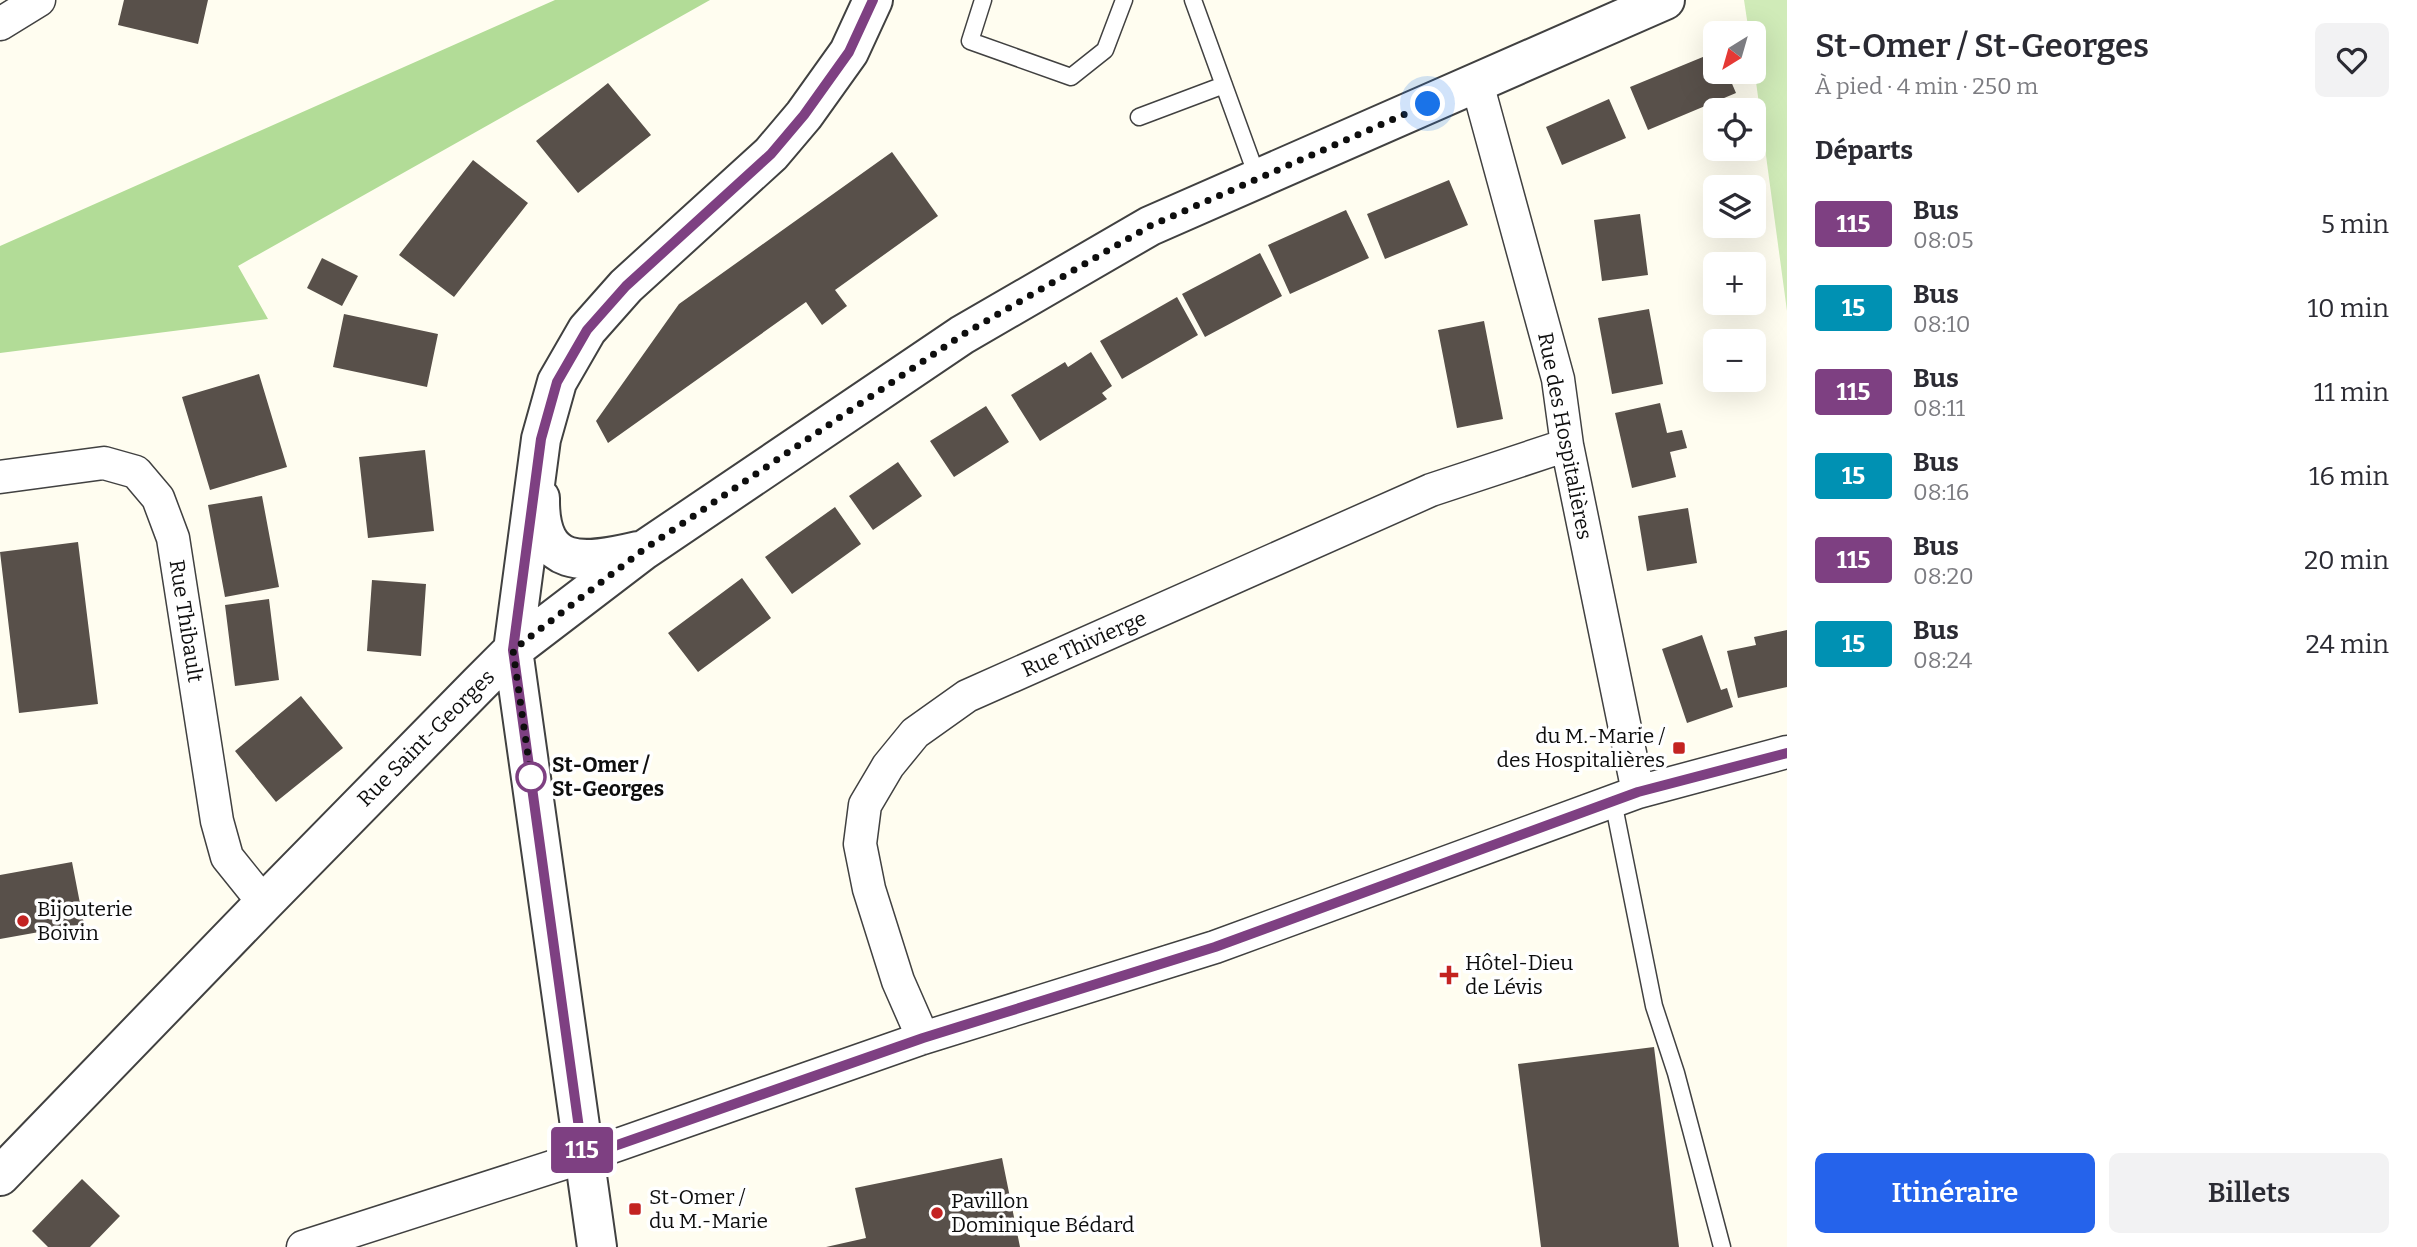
<!DOCTYPE html>
<html lang="fr">
<meta charset="utf-8">
<style>
body{margin:0;font-family:Bitter,serif;background:#f2f2f3;color:#2b2b33;height:100vh;display:flex;flex-direction:column;font-size:26px;white-space:nowrap}
*{box-sizing:border-box;margin:0}
p{font-size:23px;color:#7c7c81}
.icon{flex:none;width:38px;height:38px;fill:none;stroke:currentColor;stroke-width:2;stroke-linecap:round;stroke-linejoin:round}
.map{position:relative;flex:1;overflow:hidden}
.sheet{display:flex;flex-direction:column;background:#fff;width:630px}
.sheet>*{flex:none}
.badge{padding:0 14px;border-radius:5px;font-size:24px;line-height:46px}
.needle{width:46px;rotate:217deg}
.buttons{position:absolute;left:1703px;top:21px;display:grid;gap:14px}
.buttons a{display:grid;place-items:center;width:63px;height:63px;border-radius:10px;background:#fff;box-shadow:0 7px 28px #0002;font-size:35px}
.you{position:absolute;width:35px;height:35px;margin:-18px;border:5px solid #fff;border-radius:50%;background:#1a73e8;box-shadow:0 0 0 10px #1a73e833}
.map>.badge{position:absolute;translate:-50% -50%;box-shadow:0 0 0 4px #fff}
h2{padding:0 28px;font-size:26px;line-height:63px}
.round{display:grid;place-items:center;flex:none;width:74px;height:74px;border-radius:10px;background:#f2f2f3}
.headline{display:flex;align-items:center;justify-content:space-between;height:119px;padding:0 28px}
h1{font-size:33px;font-weight:600;line-height:52px}
.cta{display:flex;gap:14px;margin-top:auto;padding:14px 28px}
.cta a{flex:1;height:80px;border-radius:10px;background:#2563eb;color:#fff;font-size:28px;font-weight:600;line-height:80px;text-align:center}
.cta a+a{background:#f2f2f3;color:#2b2b33}
ul{padding:0;list-style:none}
li{display:flex;align-items:center;gap:21px;height:84px;padding:0 28px}
li div{flex:1}
li b{display:block;font-size:26px}
li em{font-style:normal}
li .badge{min-width:77px;font-weight:700;text-align:center}
main{display:flex;flex:1;min-height:0}
.map>svg:first-child{display:block}
</style>
<main>
<div class="map">
<svg width="1787" height="1247" viewBox="0 0 1787 1247">
<rect width="100%" height="100%" fill="#fffdf0"/>
<path fill="#d0ebb8" d="M1744,0H1787V311L1754,67V33H1749Z"/>
<path fill="#b2dc97" d="M555,0H710L238,266L268,319L0,353V246Z"/>
<path fill="#58504a" d="M124,0H208L198,44L118,25Z
M1715,52V72H1727L1736,93L1648,130L1630,87Z
M608,83L651,135L578,193L536,141Z
M1609,99L1626,138L1562,165L1546,127Z
M892,152L938,216L835,290L847,306L822,325L806,302L608,443L596,421L679,304Z
M473,160L528,203L454,297L399,255Z
M1449,180L1468,225L1385,259L1367,214Z
M1346,210L1369,258L1290,294L1268,245Z
M1640,214L1648,275L1602,281L1594,220Z
M1260,253L1282,296L1205,337L1182,294Z
M322,258L358,276L342,306L307,288Z
M1177,297L1198,335L1122,379L1100,341Z
M1649,309L1663,384L1612,394L1598,318Z
M344,314L438,334L427,387L333,367Z
M1484,321L1503,419L1457,428L1438,330Z
M1091,352L1112,386L1102,393L1107,399L1040,441L1011,395L1065,362L1068,367Z
M259,374L287,467L210,490L182,397Z
M1660,403L1667,433L1682,430L1687,448L1670,452L1676,477L1632,488L1615,413Z
M986,406L1009,442L954,477L930,441Z
M425,450L434,531L368,538L359,457Z
M898,462L922,496L873,530L849,496Z
M262,496L279,587L225,597L208,505Z
M835,507L861,544L792,594L765,557Z
M1688,508L1697,563L1647,571L1638,516Z
M78,542L98,704L19,713L0,552Z
M742,578L771,618L698,672L668,633Z
M372,580L426,584L421,656L367,651Z
M269,599L279,680L235,686L225,605Z
M1787,630V687L1738,698L1727,651L1756,645L1754,637Z
M1702,635L1721,690L1727,688L1733,707L1687,723L1662,649Z
M301,696L343,748L276,802L235,751Z
M72,862L84,924L0,939V875Z
M1654,1047L1679,1247H1541L1518,1064Z
M1002,1158L1020,1247H826L866,1238L855,1188Z
M82,1179L120,1216L90,1247H48L32,1231Z"/>
<g fill="none" stroke-linecap="round" stroke-linejoin="round">
<defs>
<path id="service" d="M983,0L970,41L1071,77L1105,50L1124,0
M1193,0L1258,179
M1139,117L1224,85
M1613,801L1654,1006L1676,1073L1722,1247"/>
<path id="minor" d="M0,24L39,0
M1477,83L1558,379L1567,445L1638,792
M0,477L104,463L136,472L158,498L173,538L217,821L227,857L264,903
M923,1038L898,981L869,889L860,844L865,805L888,766L915,733L967,696L1431,490L1567,445
M303,1247L583,1157L923,1038L1215,947L1638,792L1787,752"/>
<path id="tertiary" d="M540,498C539,570 583,564 638,551
M0,1176L264,903L479,684L513,650L644,550L962,335L1150,226L1665,0
M597,1247L513,650L541,439L557,382L587,330L626,286L771,154L804,115L849,52L873,0"/>
</defs>
<use href="#service" stroke="#414141" stroke-width="19"/>
<use href="#minor" stroke="#414141" stroke-width="35"/>
<use href="#tertiary" stroke="#414141" stroke-width="42"/>
<use href="#service" stroke="#fff" stroke-width="16"/>
<use href="#minor" stroke="#fff" stroke-width="32"/>
<use href="#tertiary" stroke="#fff" stroke-width="38"/>
</g>
<g fill="none" stroke-linecap="round" stroke-linejoin="round">
<defs>
<path id="line" d="M873,0L849,52L804,115L771,154L626,286L587,330L557,382L541,439L513,650L583,1157L923,1038L1215,947L1638,792L1787,753"/>
</defs>
<use href="#line" stroke="#fff" stroke-width="16"/>
<use href="#line" stroke="#7e4082" stroke-width="10"/>
<path stroke="#0e0e0e" stroke-width="7" stroke-dasharray="0 12.6" d="M531,777L513,650L643,550L962,335L1150,226L1428,104"/>
</g>
<g fill="#c32322" stroke="#fff" stroke-width="2.5">
<rect x="1672" y="741" width="14" height="14" rx="3.5"/>
<circle cx="23" cy="921" r="7"/>
<path d="M1445.5 964.5h7v7h7v7h-7v7h-7v-7h-7v-7h7z"/>
<rect x="628" y="1202" width="14" height="14" rx="3.5"/>
<circle cx="937" cy="1213" r="7"/>
</g>
<circle fill="#fff" stroke="#7e4082" stroke-width="3.5" cx="531" cy="777" r="14"/>
<g text-anchor="middle" dominant-baseline="central" stroke-width="7" stroke-linejoin="round" paint-order="stroke">
<g font-size="21" fill="#0e0e0e" stroke="#fff">
<text transform="translate(1565 436) rotate(79)">Rue des Hospitalières</text>
<text transform="translate(186 621) rotate(81)">Rue Thibault</text>
<text transform="translate(1084 644) rotate(-24)">Rue Thivierge</text>
<text transform="translate(426 738) rotate(-45)">Rue Saint-Georges</text>
</g>
<g font-size="21" fill="#0e0e0e" stroke="#fff" text-anchor="start">
<text x="1665" y="736" text-anchor="end">du M.-Marie /<tspan x="1665" dy="24">des Hospitalières</tspan></text>
<text x="37" y="909">Bijouterie<tspan x="37" dy="24">Boivin</tspan></text>
<text x="1465" y="963">Hôtel-Dieu<tspan x="1465" dy="24">de Lévis</tspan></text>
<text x="649" y="1197">St-Omer /<tspan x="649" dy="24">du M.-Marie</tspan></text>
<text x="951" y="1201">Pavillon<tspan x="951" dy="24">Dominique Bédard</tspan></text>
</g>
<g font-size="21" font-weight="bold" fill="#0e0e0e" stroke="#fff" text-anchor="start">
<text x="552" y="765">St-Omer /<tspan x="552" dy="24">St-Georges</tspan></text>
</g>
</g>
</svg>
<div class="buttons">
<a><svg class="needle" viewBox="-14 -14 28 28"><path d="M0-13l5 13h-10z" fill="#e53935"/><path d="M0 13l5-13h-10z" fill="#7c7c81"/></svg></a>
<a><svg class="icon" aria-label="locate" viewBox="0 0 24 24"><circle cx="12" cy="12" r="6"/><path d="M12 2v4M12 18v4M2 12h4M18 12h4"/></svg></a>
<a><svg class="icon" aria-label="layers" viewBox="0 0 24 24"><path d="M12 4l9 5-9 5-9-5zM3 14l9 5 9-5"/></svg></a>
<a>+</a>
<a>−</a>
</div>
<div class="you" style="left:1428px;top:104px"></div>
<b class="badge" style="left:582px;top:1150px;background:#7e4082;color:#fff">115</b>
</div>
<section class="sheet">
<div class="headline"><div><h1>St-Omer / St-Georges</h1><p>À pied · 4 min · 250 m</p></div><a class="round"><svg class="icon" aria-label="heart" viewBox="0 0 24 24"><path d="M12 20l-8-8c-3-5 5-10 8-4 3-6 11-1 8 4z"/></svg></a></div>
<h2>Départs</h2>
<ul>
<li><span class="badge" style="background:#7e4082;color:#fff">115</span><div><b>Bus</b><p>08:05</p></div><em>5 min</em></li>
<li><span class="badge" style="background:#0091b3;color:#fff">15</span><div><b>Bus</b><p>08:10</p></div><em>10 min</em></li>
<li><span class="badge" style="background:#7e4082;color:#fff">115</span><div><b>Bus</b><p>08:11</p></div><em>11 min</em></li>
<li><span class="badge" style="background:#0091b3;color:#fff">15</span><div><b>Bus</b><p>08:16</p></div><em>16 min</em></li>
<li><span class="badge" style="background:#7e4082;color:#fff">115</span><div><b>Bus</b><p>08:20</p></div><em>20 min</em></li>
<li><span class="badge" style="background:#0091b3;color:#fff">15</span><div><b>Bus</b><p>08:24</p></div><em>24 min</em></li>
</ul>
<div class="cta"><a>Itinéraire</a><a>Billets</a></div>
</section>
</main>
